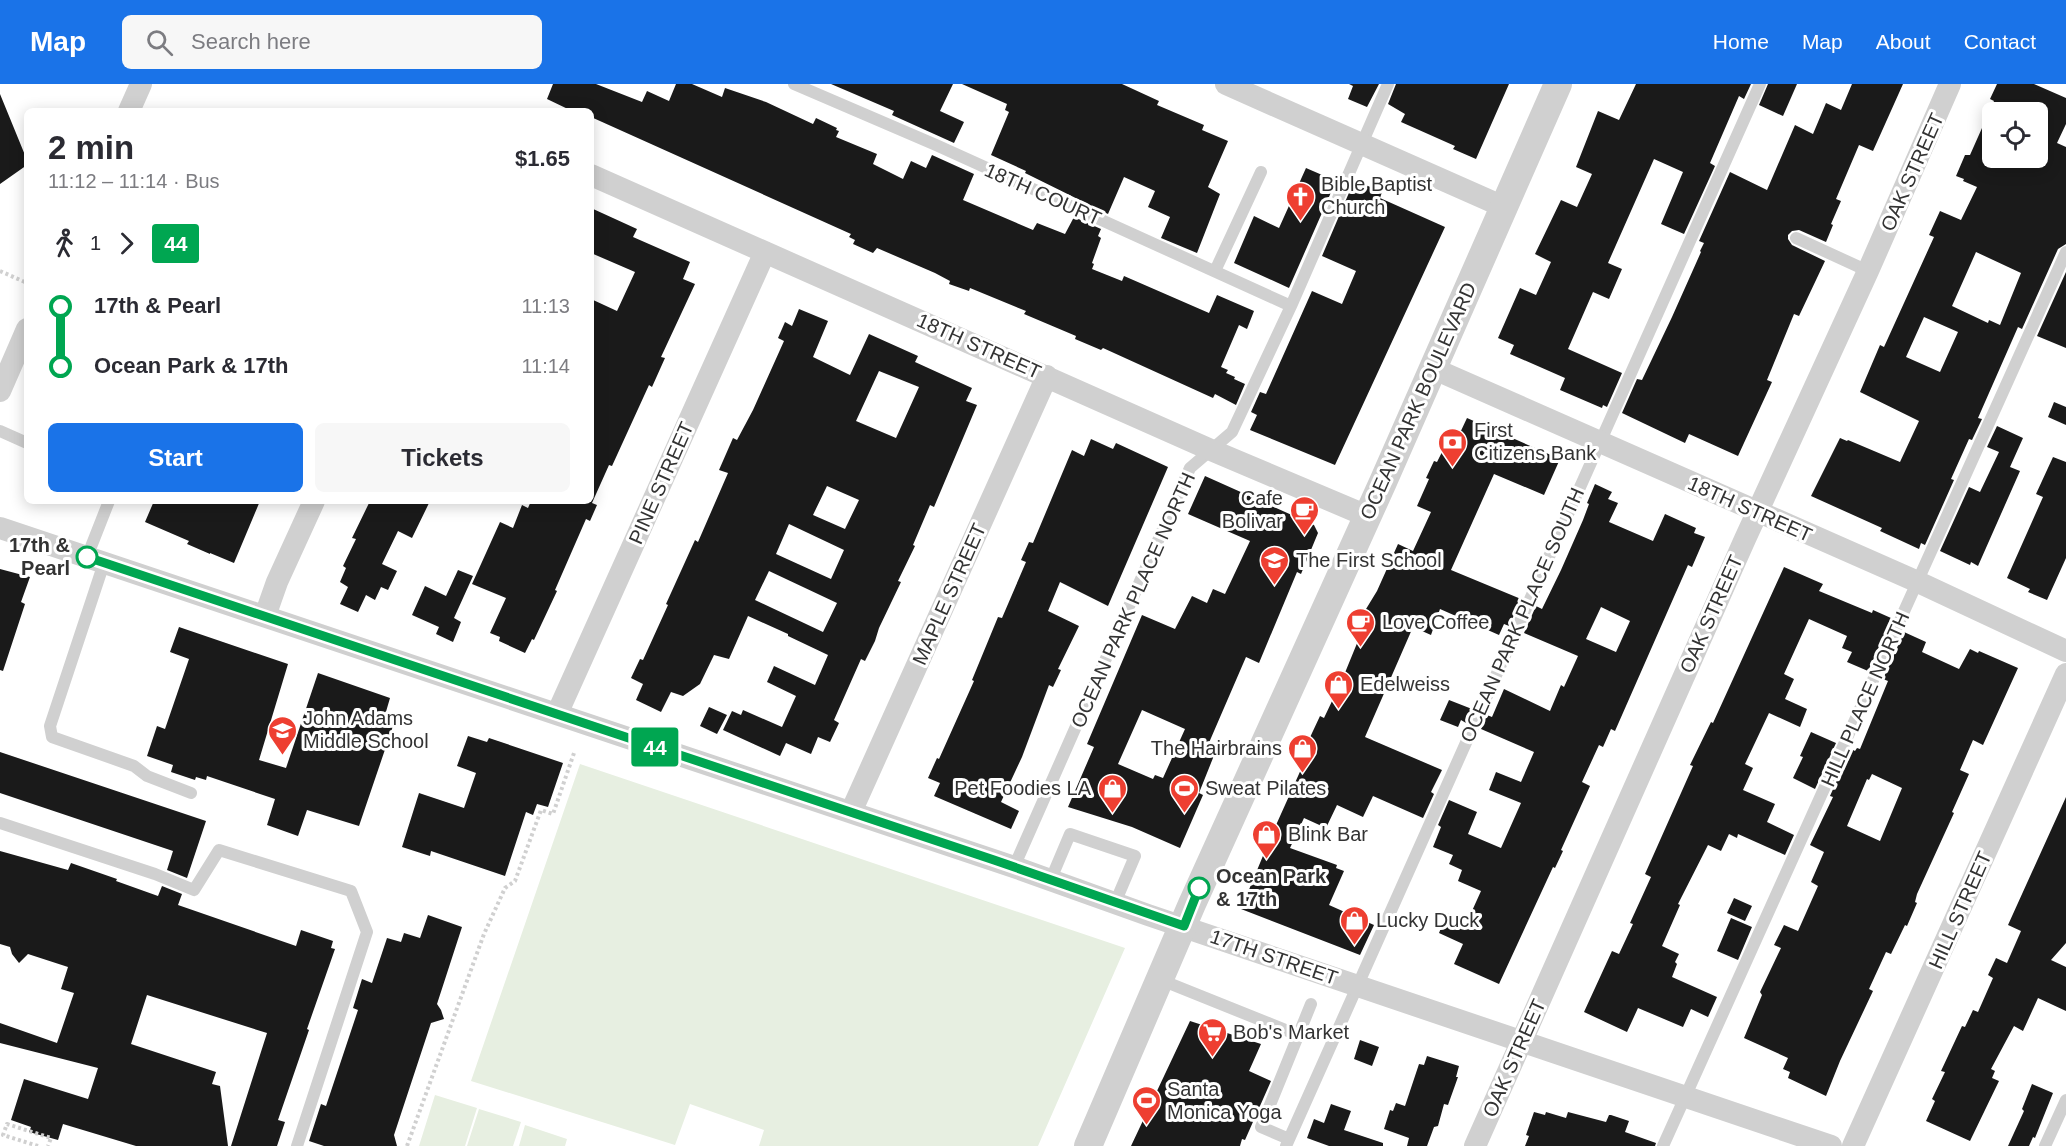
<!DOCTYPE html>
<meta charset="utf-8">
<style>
body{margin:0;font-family:Helvetica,sans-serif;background:#f7f7f7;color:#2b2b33;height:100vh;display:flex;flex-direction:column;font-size:22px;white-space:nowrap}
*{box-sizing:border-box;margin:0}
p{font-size:20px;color:#7c7c81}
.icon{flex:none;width:33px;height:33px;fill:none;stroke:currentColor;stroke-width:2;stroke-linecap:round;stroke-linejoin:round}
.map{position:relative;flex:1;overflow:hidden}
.panel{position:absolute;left:24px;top:24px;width:570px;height:396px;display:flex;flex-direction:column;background:#fff;border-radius:9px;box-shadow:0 3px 15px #0003}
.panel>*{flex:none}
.badge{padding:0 12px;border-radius:4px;font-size:21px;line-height:39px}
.buttons{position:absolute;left:1982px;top:18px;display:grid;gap:12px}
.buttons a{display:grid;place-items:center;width:66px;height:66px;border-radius:9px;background:#fff;box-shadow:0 3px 15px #0003;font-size:30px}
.map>.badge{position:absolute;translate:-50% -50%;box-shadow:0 0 0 3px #fff}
.legs{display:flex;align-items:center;gap:9px;height:66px;padding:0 24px;font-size:20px}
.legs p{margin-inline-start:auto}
.headline{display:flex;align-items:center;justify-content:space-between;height:102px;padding:0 24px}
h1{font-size:33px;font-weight:600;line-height:45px}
.action{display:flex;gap:12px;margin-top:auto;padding:12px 24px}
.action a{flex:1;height:69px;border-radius:9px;background:#1a73e8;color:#fff;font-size:24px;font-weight:600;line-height:69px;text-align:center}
.action a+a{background:#f7f7f7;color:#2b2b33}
ul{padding:0 24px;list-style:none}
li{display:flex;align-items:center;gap:21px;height:60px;font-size:22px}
li i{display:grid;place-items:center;width:9px;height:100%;margin:0 8px;background:currentColor}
li i::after{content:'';width:15px;height:15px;margin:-8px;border:4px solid;border-radius:50%;background:#fff}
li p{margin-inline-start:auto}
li:first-child i{background:linear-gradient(#0000 50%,currentColor 0)}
li:last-child i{background:linear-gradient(currentColor 50%,#0000 0)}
header{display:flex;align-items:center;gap:36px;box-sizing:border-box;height:84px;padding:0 30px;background:#1a73e8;color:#fff}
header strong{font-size:28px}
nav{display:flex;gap:33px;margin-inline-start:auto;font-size:21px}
.search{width:420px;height:54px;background:#f7f7f7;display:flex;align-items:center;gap:15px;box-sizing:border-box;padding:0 21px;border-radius:9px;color:#7c7c81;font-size:22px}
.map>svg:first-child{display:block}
</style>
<header>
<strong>Map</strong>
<div class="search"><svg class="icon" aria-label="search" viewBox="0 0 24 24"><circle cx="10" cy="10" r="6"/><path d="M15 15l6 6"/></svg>Search here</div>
<nav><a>Home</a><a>Map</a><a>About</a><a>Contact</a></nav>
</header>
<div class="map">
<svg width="2066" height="1062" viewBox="0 0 2066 1062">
<rect width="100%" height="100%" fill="#fff"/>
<path fill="#e7efe1" d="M580,680L1125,864L1038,1062H759L764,1046L690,1020L675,1061L471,997Z
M435,1011L477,1024L465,1062H419Z
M479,1025L521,1038L513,1062H467Z
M525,1041L567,1055L565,1062H519Z"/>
<path fill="#1a1a1a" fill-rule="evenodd" d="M553,0H596L642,18L647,7L669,17L676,0H692L722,13L725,4L766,18L813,40L816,34L837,44L836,46L839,47L836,53L877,70L873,80L903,95L911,77L926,84L932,71L974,90L963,116L1033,146L1037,139L1065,150L1074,133L1101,145L1098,152L1101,154L1092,179L1094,180L1092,185L1122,197L1124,192L1209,229L1217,211L1254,227L1247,245L1239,241L1221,283L1228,286L1226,289L1235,293L1234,295L1245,300L1236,321L1215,310L1213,314L1103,264L1101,266L1075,255L1076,252L1024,230L1026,227L970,204L969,207L949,200L950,197L935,189L877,164L873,169L853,160L855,156L849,153L851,150L591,33V27H572L547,15Z
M831,0H953L940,27L964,38L954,59L892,31L894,27Z
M962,0H1122L1159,17L1157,21L1204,41L1202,46L1228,57L1208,103L1220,110L1197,169L1161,154L1170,133L1148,123L1155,107L1124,93L1108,130L1025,89L1026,87L991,71L1009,28L1005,26L1007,20Z
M1349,0H1379L1367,23L1348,15L1353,2Z
M1396,0H1509L1476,75L1453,65L1455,62L1401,38L1405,30L1388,20Z
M1636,0H1751L1744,15L1739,12L1710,79L1715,82L1684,150L1661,140L1683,88L1654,75L1608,179L1622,185L1609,215L1593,208L1568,265L1622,289L1607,323L1603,321L1602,324L1560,306L1565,294L1510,270L1514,261L1498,254L1520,204L1536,211L1551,178L1535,170L1561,116L1577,123L1592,90L1576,83L1598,27L1619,36Z
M1768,0H1797L1783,32L1759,21Z
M1852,0H1903L1873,67L1859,61L1836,115L1841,117L1831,140L1833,141L1826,158L1799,146L1792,147L1788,151V155L1792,161L1825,177L1799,232L1794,230L1767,296L1772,298L1738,372L1689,350L1685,359L1622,329L1637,295L1642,296L1672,233L1701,168L1700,167L1704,159L1699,157L1730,88L1767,106L1795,41L1813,50L1826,19L1841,26Z
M1997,0H2034L2066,14V40L2057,59L2066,63V160L2058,165L2022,245L2018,243L1978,334L1982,335L1972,356L1969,355L1951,395L1954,396L1925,461L1921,459L1919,465L1880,447L1882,444L1811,412L1840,354L1847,357L1848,356L1900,378L1919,337L1860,308L1880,261L1884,263L1934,153L1929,151L1940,127L1961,136L1977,103L1963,97L1964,95L1956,92L1965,71H1970L1994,17L1990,15ZM1992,28H2037V74H1992ZM1976,168L2021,189L2000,241L1989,236L1988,239L1952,222ZM1924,233L1958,248L1940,288L1906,273Z
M0,10L27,76V81L0,100Z
M1306,84L1336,97L1289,204L1234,179L1254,132L1279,144Z
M1361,99L1382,108L1380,114L1445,143L1335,381L1250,346L1257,331L1251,328L1260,308L1266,310L1312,207L1342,220L1356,187L1322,172L1351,104L1358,107Z
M591,124L637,145L633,153L690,178L683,195L695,200L661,273L665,274L652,303L649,301L612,382L609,381L592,419L597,421L590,437L586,435L555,506L557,507L534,556L532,555L525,569L499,557L500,553L490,549L506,514L472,500L500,438L513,444L522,421L528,424L531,417H591V215L617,227L635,188L591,169Z
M2066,188V264L2037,252Z
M799,225L828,237L813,273L850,291L869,250L918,272L915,278L972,304L966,317L977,321L934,423L930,421L913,461L915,462L898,497L901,498L879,544L875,557L865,577L861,575L834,636L839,639L830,658L818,653L811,670L786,659L780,672L723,646L732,627L741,631L743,626L782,643L796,612L767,598L774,582L815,601L828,571L788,552V550L748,532L729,575L714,571L700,600L683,612L671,608L661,628L636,616L643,600L631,594L640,575L643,576L668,521L666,520L695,456L698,458L728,389L719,386L733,354L737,356L753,326L784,257L778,254L785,238L792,242ZM879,287L919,303L896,354L856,337ZM827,402L859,416L845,445L813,431ZM789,440L844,466L831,495L776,470ZM769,487L837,519L823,548L755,516Z
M2054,318L2066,323V341L2048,333Z
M1467,334L1560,375L1544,411L1494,390L1451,486L1521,515L1509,542L1504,540L1499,551L1440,525L1431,551L1413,543L1365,653L1442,686L1431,708L1434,710L1423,734L1373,712L1363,733L1337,721L1326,744L1304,734L1290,764L1337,781L1336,784L1344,787L1329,821L1374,841L1360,871L1241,825L1272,750L1303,681L1298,679L1320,632L1324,634L1342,596L1360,552L1356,549L1366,525L1377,507L1398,460L1413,467L1431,428L1417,422L1429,395L1426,394L1434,377L1437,378L1444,364L1451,368Z
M1997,342L2023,354L2010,383L2020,387L1978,482L1971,478L1970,481L1940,467L1969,403L1980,408L1999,368L1987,363Z
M1091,355L1113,365L1116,359L1168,383L1108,522L1060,498L1048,527L1079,542L1058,585L1061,586L1053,603L1049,601L1022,673L1001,718L1019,727L1011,745L934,712L940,699L928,694L937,674L939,675L974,597L972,596L998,533L1002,534L1026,478L1021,476L1029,458L1033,459L1072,366L1084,372Z
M2053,373L2066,378V474L2047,516L2028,508L2030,505L2007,494L2043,413L2036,410Z
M1205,392L1314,441L1318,449L1301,490L1297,488L1259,579L1246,573L1208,661L1217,664L1199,709L1203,711L1180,764L1132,743L1068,723L1094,663L1087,660L1142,531L1175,545L1192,512L1207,519L1213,505L1225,510L1250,457L1188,430ZM1142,626L1185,645L1163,694L1155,691L1153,695L1118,680Z
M1595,400L1612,408L1608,415L1618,419L1609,438L1653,457L1665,430L1696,444L1694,449L1705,453L1692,483L1688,481L1615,647L1611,645L1603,663L1599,661L1582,698L1590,702L1561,766L1563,767L1555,784L1553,783L1499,900L1454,880L1463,860L1439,849L1447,829L1467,838L1481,807L1458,797L1462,786L1449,780L1453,771L1433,763L1441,743L1438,741L1449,716L1477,728L1468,750L1501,764L1521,719L1489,706L1496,688L1521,698L1534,668L1481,645L1487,631L1492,633L1504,605L1550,627L1561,601L1564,603L1578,572L1524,549L1536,522L1542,525L1561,486L1583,436L1589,420L1587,419ZM1601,523L1630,537L1616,568L1586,555Z
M154,417H260L234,479L210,469V470L187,460L189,457L145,438Z
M370,417H430L412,454L398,447L382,480L397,487L388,506L381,503L375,516L366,511L358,528L340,520L348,503L340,498L346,484L343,482L356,455L352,454Z
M1784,483L1823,500L1819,507L1872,529L1873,526L1891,534L1889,541L1868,587L1847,578L1852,568L1842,564L1847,552L1809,535L1784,590L1794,595L1785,615L1807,625L1800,643L1769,629L1745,680L1753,684L1743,706L1775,720L1767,738L1794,751L1785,771L1738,750L1737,754L1729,750L1721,767L1708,761L1678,820L1680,821L1662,862L1679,870L1675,878L1677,880L1672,893L1717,913L1708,933L1691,925L1683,943L1638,924L1627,948L1584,928L1612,867L1619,870L1633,840L1630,839L1651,793L1645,790L1693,682L1690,681L1711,638L1713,639Z
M0,485L30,493L21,518L25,520L3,587L0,586Z
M458,486L473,492L454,534L461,538L453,558L436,550L439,543L412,531L425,502L446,512Z
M179,543L288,580L259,676L286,684L318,589L390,614L383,638L393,642L359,742L307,726L298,752L267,741L275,715L207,692L206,696L196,693L195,696L171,688L173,681L147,672L157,642L165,645L189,575L170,568Z
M1904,548L1926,558L1922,568L1959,585L1970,565L1978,569L1979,567L2018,584L1983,661L1973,656L1960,686L1969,690L1952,728L1954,729L1917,810L1915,818L1917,819L1907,842L1905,841L1891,870L1886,868L1869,905L1873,907L1840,977L1826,1012L1788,994L1790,988L1783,985L1788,974L1744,954L1762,911L1760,908L1781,864L1774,861L1784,841L1798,847L1818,802L1811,798L1824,768L1810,761L1833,713L1830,712L1851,665L1855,667L1857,664L1860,665L1888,597L1883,595ZM1872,690L1902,704L1880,757L1847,742L1867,695L1869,696Z
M1449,616L1472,625L1466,639L1461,636L1458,643L1440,636Z
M709,623L727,631L717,650L700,642Z
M1811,648L1836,659L1815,705L1793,694L1803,673L1800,672Z
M468,652L487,658L489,654L563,679L548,723L537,720L533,731L526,728L505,792L431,767L430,772L402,763L419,709L464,724L476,689L457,682Z
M0,668L206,737L187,794L167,786L173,767L0,709Z
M2066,713V859L2051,876L2066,883V927L2038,914L2023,947L2014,942L1991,985L1995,987L1992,994L1999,997L1970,1057L1926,1037L1935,1017L1932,1015L1945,988L1941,987L1962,942L1965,943L1973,926L1978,928L1993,894L1988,891L1996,874L2007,879L2021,847L2008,841Z
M0,767L68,786L71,779L117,795L116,797L158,812L162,802L182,810L178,821L296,862L301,846L333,857L331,864L335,865L307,945L309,946L278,1036L285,1038L277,1062H231L267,949L147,911L131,960L216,988L212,1000L220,1002L228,1062H136L63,1040L58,1056L29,1048L31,1043L11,1036L24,995L88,1015L98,984L0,959V939L57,959L74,909L61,905L68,883L28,870L19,879L12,870L10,863L0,860Z
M1734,814L1752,822L1745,837L1727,829Z
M428,831L462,843L437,920L441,926L444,935L431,939L394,1051L397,1062H324L309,1057L321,1020L326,1022L358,926L353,924L362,895L372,899L387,854L401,858L404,849L420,854Z
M1731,834L1752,843L1738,876L1717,867Z
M1190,937L1261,960L1249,987L1271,997L1245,1056L1242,1055L1240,1062H1131Z
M1360,956L1379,963L1372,982L1354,975Z
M1427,972L1459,982L1456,993H1458L1448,1021L1444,1020L1438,1042L1434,1043L1427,1062H1407L1409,1054L1384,1045L1390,1026L1393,1027L1396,1019L1405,1022L1419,980L1424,981Z
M2032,1000L2053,1009L2035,1054L2033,1053L2029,1062H2008L2024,1027L2022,1025Z
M1331,1020L1351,1027L1344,1046L1383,1059V1062H1329L1307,1054L1314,1035L1324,1039Z
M1534,1028L1545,1031L1546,1028L1566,1034L1568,1028L1606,1038L1609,1031H1611L1629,1037L1625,1048L1656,1059L1655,1062H1525L1529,1052L1526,1051Z"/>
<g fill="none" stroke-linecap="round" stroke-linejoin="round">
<path stroke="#d0d0d0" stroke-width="4" stroke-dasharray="3 3" stroke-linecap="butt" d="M0,187L27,199
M38,1062L3,1051L7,1040L51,1054L48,1062
M407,1062L484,850L505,804L515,797L541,726L553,730L574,669"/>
<path stroke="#d0d0d0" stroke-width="12" d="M794,0L936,61L1291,222
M1796,154L1868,187
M1215,187L1261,88
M0,347L27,359
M87,473L109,417
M104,479L50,642L52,653L134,682L147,692L191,709
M0,739L155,790L194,806L219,766L351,807L367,848L297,1062
M1014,783L1190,384L1232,348L1291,222L1388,0
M1051,795L1070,750L1135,772L1115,819
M1161,896L1298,951
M1289,1055L1261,1043L1311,920
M1286,1062L1760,0
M1663,1062L2066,168
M2045,1062L2066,1016"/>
<path stroke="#d0d0d0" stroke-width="22" d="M1226,0L1504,123
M129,27L141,0
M591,91L1211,366L1367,432
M1432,284L1918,498L2066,567
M0,307L27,245
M0,444L1014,783L1148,831L1831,1062
M265,532L277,498L314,417
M557,630L765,168
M851,728L1047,292
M1475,1062L1745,455L1868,187L1950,0
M1853,1062L2066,590"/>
<path stroke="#d0d0d0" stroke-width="28" d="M1088,1062L1192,820L1383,398L1558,0"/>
</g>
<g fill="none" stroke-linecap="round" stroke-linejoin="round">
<defs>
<path id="line-1" d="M87,473L994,776L1184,842L1199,804"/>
</defs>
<use href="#line-1" stroke="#fff" stroke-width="14"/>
<use href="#line-1" stroke="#00a651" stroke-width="9"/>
</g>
<defs>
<symbol id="church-pin" viewBox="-11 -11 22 30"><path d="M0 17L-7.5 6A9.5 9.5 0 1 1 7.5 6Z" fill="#ee3f31" stroke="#fff"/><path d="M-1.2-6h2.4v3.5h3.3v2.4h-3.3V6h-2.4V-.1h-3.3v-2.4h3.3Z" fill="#fff"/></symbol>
<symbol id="bank-pin" viewBox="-11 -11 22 30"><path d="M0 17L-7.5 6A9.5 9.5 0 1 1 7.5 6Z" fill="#ee3f31" stroke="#fff"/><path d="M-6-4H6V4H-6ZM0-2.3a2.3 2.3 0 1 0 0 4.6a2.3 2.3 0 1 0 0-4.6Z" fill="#fff"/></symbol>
<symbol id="cafe-pin" viewBox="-11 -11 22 30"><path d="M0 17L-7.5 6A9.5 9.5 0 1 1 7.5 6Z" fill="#ee3f31" stroke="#fff"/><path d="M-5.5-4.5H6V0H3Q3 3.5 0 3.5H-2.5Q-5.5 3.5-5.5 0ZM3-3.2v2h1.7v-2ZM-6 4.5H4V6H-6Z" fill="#fff"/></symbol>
<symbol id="school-pin" viewBox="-11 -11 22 30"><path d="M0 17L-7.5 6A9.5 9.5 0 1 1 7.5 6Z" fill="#ee3f31" stroke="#fff"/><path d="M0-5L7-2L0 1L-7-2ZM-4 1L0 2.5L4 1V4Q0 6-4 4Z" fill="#fff"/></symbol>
<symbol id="shop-pin" viewBox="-11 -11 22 30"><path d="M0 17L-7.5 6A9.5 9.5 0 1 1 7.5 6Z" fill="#ee3f31" stroke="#fff"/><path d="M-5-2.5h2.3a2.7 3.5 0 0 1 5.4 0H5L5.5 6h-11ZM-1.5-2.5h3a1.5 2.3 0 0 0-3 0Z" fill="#fff"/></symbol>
<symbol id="stadium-pin" viewBox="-11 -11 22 30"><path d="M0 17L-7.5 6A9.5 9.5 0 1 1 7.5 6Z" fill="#ee3f31" stroke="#fff"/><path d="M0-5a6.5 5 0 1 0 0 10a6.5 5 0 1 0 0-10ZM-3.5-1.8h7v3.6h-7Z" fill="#fff"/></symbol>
<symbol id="supermarket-pin" viewBox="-11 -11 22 30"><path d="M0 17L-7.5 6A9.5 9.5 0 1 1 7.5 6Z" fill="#ee3f31" stroke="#fff"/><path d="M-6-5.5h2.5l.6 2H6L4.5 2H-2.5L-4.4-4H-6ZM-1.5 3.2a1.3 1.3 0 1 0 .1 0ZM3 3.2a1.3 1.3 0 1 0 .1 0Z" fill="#fff"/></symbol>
</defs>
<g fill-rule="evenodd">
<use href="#church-pin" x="1284" y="96" width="33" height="45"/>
<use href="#bank-pin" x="1436" y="342" width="33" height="45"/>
<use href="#cafe-pin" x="1288" y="410" width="33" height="45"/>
<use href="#school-pin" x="1258" y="460" width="33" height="45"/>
<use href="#cafe-pin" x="1344" y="522" width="33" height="45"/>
<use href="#shop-pin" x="1322" y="584" width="33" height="45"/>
<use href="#school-pin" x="266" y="630" width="33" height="45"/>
<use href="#shop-pin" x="1286" y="648" width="33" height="45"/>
<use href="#shop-pin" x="1096" y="688" width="33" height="45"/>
<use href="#stadium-pin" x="1168" y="688" width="33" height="45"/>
<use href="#shop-pin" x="1250" y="734" width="33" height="45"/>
<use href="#shop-pin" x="1338" y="820" width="33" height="45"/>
<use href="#supermarket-pin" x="1196" y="932" width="33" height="45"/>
<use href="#stadium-pin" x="1130" y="1000" width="33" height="45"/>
</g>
<g fill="#fff" stroke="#00a651" stroke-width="3">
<circle cx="87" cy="473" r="10"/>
<circle cx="1199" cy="804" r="10"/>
</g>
<g text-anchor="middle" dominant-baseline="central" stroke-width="6" stroke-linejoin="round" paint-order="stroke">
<g font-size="20" fill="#333" stroke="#fff">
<text transform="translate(1912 88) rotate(-66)">OAK STREET</text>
<text transform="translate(1043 110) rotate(24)">18TH COURT</text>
<text transform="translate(979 262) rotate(24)">18TH STREET</text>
<text transform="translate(1418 317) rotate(-66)">OCEAN PARK BOULEVARD</text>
<text transform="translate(661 399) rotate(-66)">PINE STREET</text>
<text transform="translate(1750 425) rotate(24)">18TH STREET</text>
<text transform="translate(949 510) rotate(-66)">MAPLE STREET</text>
<text transform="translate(1133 516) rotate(-66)">OCEAN PARK PLACE NORTH</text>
<text transform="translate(1711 530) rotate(-66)">OAK STREET</text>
<text transform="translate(1522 531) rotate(-66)">OCEAN PARK PLACE SOUTH</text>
<text transform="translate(1865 615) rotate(-66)">HILL PLACE NORTH</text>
<text transform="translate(1960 826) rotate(-66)">HILL STREET</text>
<text transform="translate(1274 873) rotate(19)">17TH STREET</text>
<text transform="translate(1514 974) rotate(-66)">OAK STREET</text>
</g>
<g font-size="20" fill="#333" stroke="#fff" text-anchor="start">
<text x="1321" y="100">Bible Baptist<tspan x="1321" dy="23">Church</tspan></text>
<text x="1474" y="346">First<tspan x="1474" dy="23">Citizens Bank</tspan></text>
<text x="1283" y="414" text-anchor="end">Cafe<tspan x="1283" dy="23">Bolivar</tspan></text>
<text x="1296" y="476">The First School</text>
<text x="1382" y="538">Love Coffee</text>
<text x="1360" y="600">Edelweiss</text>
<text x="303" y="634">John Adams<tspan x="303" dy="23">Middle School</tspan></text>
<text x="1282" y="664" text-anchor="end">The Hairbrains</text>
<text x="1091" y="704" text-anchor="end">Pet Foodies LA</text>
<text x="1205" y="704">Sweat Pilates</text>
<text x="1288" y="750">Blink Bar</text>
<text x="1376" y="836">Lucky Duck</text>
<text x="1233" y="948">Bob's Market</text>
<text x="1167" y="1005">Santa<tspan x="1167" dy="23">Monica Yoga</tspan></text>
</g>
<g font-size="20" font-weight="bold" fill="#333" stroke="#fff" text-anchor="end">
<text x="70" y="461">17th &amp;<tspan x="70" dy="23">Pearl</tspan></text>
<text x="1216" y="792" text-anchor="start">Ocean Park<tspan x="1216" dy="23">&amp; 17th</tspan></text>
</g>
</g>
</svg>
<div class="buttons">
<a><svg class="icon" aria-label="locate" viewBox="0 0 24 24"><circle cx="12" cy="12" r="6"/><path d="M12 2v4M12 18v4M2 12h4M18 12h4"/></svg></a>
</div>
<b class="badge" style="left:655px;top:663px;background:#00a651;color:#fff">44</b>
<section class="panel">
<div class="headline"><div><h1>2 min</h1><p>11:12 – 11:14 · Bus</p></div><b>$1.65</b></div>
<div class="legs"><svg class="icon" aria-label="walk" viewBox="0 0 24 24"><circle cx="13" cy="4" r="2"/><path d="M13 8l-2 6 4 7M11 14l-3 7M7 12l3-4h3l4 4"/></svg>1<svg class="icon" aria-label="forward" viewBox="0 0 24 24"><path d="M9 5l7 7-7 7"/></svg><b class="badge" style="background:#00a651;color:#fff">44</b></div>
<ul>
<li><i style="color:#00a651"></i><b>17th &amp; Pearl</b><p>11:13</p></li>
<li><i style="color:#00a651"></i><b>Ocean Park &amp; 17th</b><p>11:14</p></li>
</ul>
<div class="action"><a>Start</a><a>Tickets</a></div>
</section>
</div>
